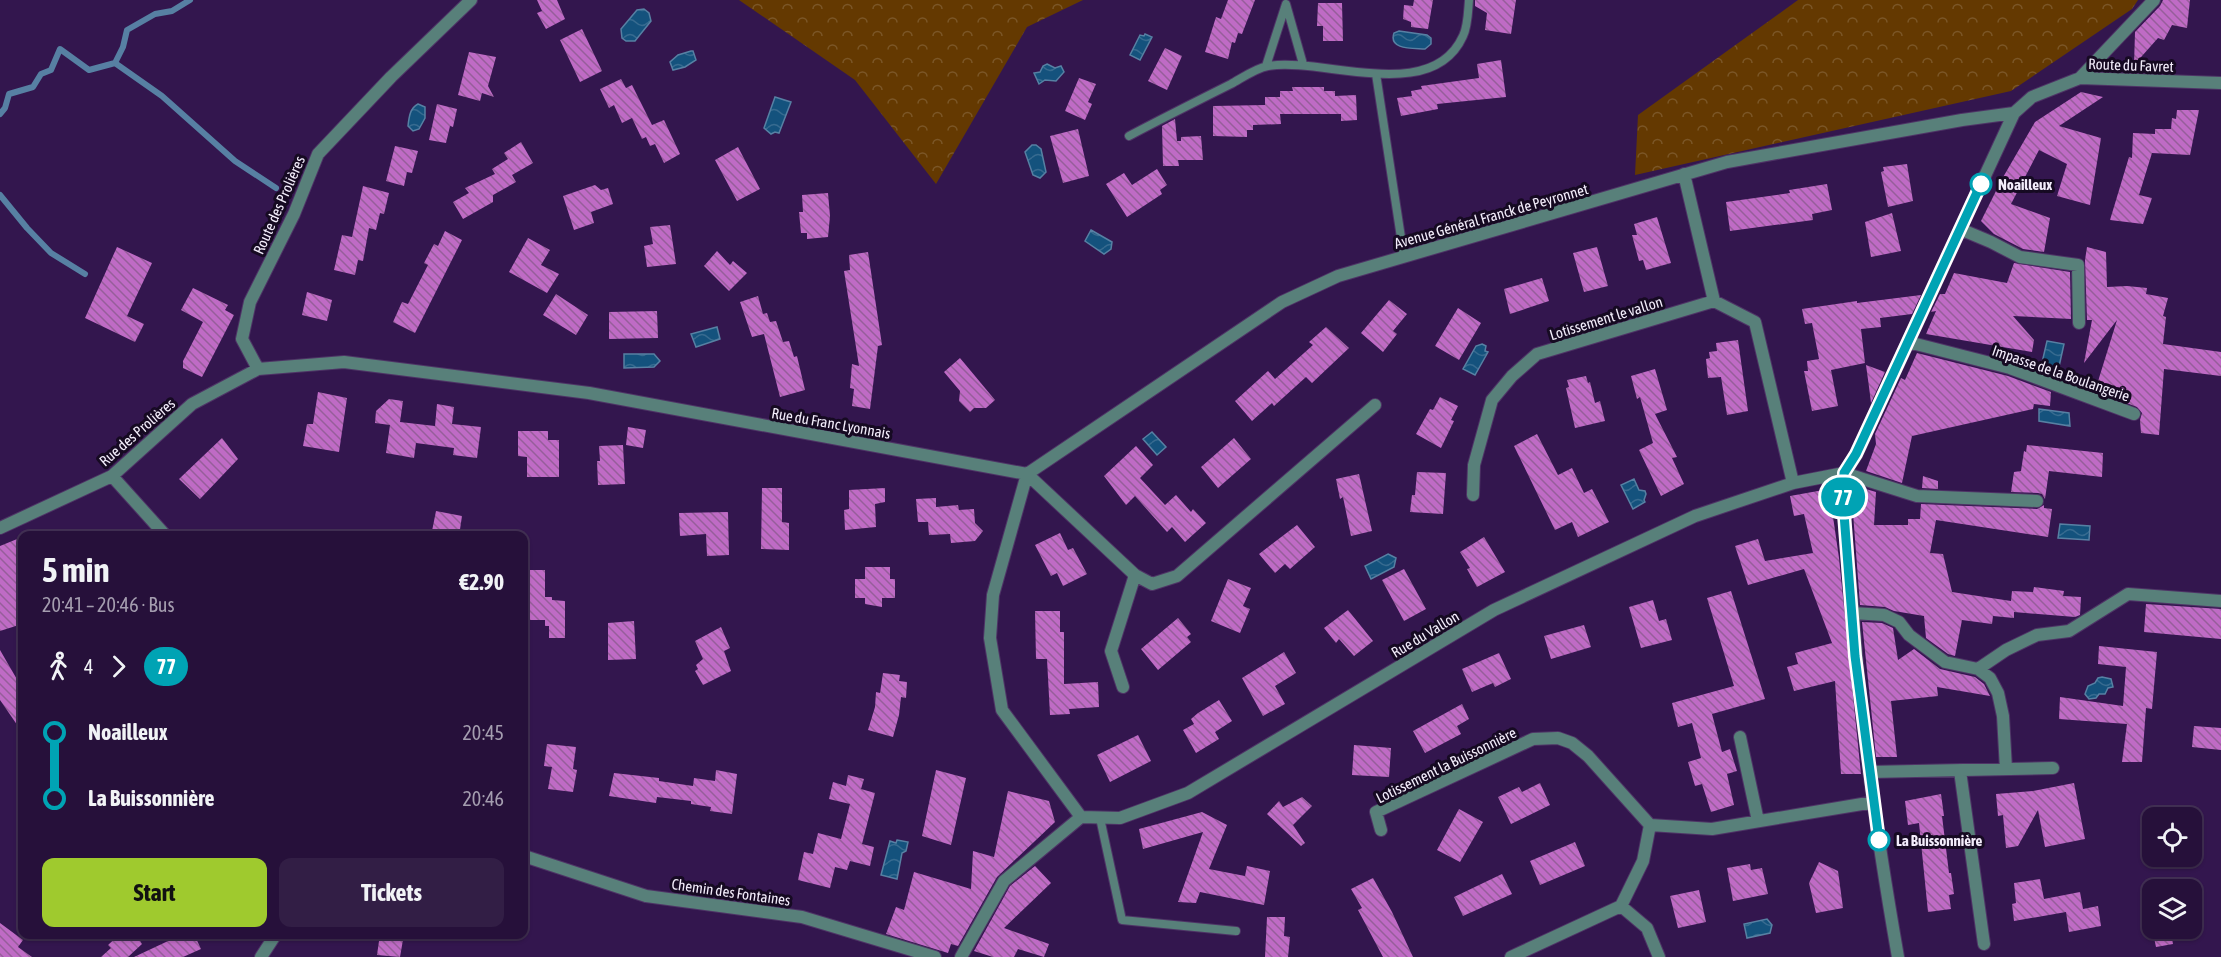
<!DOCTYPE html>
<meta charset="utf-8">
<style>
body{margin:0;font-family:"Asap Condensed",sans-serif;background:#321e45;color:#f1f3f6;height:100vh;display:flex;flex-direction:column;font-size:22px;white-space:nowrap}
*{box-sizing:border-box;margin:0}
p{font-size:20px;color:#a49daf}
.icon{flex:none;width:33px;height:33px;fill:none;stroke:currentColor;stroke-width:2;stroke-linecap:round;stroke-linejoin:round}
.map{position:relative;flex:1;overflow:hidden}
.sheet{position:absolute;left:18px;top:531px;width:510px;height:408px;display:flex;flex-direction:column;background:#26103a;border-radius:12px;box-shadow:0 2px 4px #0004,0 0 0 2px #423054}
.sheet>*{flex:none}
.badge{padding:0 12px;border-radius:20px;font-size:21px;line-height:39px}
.buttons{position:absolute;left:2142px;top:807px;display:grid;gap:12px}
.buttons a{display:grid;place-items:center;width:60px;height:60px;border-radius:12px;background:#26103a;box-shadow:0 2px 4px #0004,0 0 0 2px #423054;font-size:30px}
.map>.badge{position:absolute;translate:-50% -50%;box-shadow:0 0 0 3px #fff}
.legs{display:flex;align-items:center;gap:9px;height:66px;padding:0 24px;font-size:20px}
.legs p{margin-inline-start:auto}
.headline{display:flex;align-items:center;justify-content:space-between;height:102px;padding:0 24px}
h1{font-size:33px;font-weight:700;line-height:45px}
.action{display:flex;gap:12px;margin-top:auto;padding:12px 24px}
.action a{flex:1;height:69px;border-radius:12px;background:#9fca2e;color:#111;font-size:24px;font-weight:700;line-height:69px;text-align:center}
.action a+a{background:#321e45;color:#f1f3f6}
ul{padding:0 24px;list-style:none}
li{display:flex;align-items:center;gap:21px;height:66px;font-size:22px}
li i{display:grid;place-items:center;width:9px;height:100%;margin:0 8px;background:currentColor}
li i::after{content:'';width:15px;height:15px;margin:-8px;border:4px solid;border-radius:50%;background:#26103a}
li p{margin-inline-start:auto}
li:first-child i{background:linear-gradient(#0000 50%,currentColor 0)}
li:last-child i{background:linear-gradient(currentColor 50%,#0000 0)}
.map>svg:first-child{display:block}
</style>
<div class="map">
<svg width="2221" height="957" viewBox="0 0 2221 957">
<defs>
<pattern id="forest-crowns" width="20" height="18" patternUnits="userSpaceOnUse" patternTransform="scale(1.5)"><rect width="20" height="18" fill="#643901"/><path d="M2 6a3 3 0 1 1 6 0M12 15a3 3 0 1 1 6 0" fill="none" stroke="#7b5627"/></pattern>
<pattern id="water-waves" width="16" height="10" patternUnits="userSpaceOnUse" patternTransform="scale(1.5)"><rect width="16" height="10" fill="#14527d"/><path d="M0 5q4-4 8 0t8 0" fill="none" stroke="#376b90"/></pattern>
<pattern id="building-back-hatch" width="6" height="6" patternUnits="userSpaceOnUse" patternTransform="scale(1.5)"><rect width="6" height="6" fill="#bf6bc5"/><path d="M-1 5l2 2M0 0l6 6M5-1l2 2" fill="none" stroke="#965e9a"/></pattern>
</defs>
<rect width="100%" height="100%" fill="#33164e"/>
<path fill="url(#forest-crowns)" d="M739,0H1083L1027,27L936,184L855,80Z
M1798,0H2138L2132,9L2011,91L1635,175L1638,115Z"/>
<path fill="url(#water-waves)" stroke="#5780a3" stroke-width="1.5" d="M644,9L649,13L651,21L635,41H626L622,38L621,29L637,10Z
M1399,31L1427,35L1431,38V44L1425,49C1413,48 1388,50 1394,33Z
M1145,34L1152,37L1140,60L1130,55L1140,35L1144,36Z
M691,51H693L696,60L685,67L673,70L670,62L678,55Z
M1047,64L1055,68L1061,66L1064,72L1056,81L1045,80L1039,84L1034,73L1040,72L1043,66Z
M775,97L791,102L779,133L775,132L771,134L764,128Z
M418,104L425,107V118L419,129L413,131L408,126C409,117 410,108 418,104Z
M1032,145H1036L1041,149L1046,172L1040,178L1033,175L1025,152Z
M1091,230L1112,242L1111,249L1104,254L1085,241Z
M717,327L720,339L696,347L691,334Z
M2047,341L2064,344L2058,371L2041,367Z
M1482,344L1486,346L1485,351L1488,352L1475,375L1463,369L1476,346Z
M624,354H654L660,361L654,367L624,368Z
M2039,409L2069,413L2070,426L2039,421Z
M1152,432L1166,447L1157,455L1143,439Z
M1634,479L1639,490L1645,491L1646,494L1644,500L1645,502L1633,509L1621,485Z
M2060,524L2090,526L2089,540L2058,538Z
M1388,554L1396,558L1394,567L1371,579L1365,566Z
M2102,677L2111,679L2113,687L2108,688L2105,694H2099L2096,698L2089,699L2085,694L2088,686L2095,683L2098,678Z
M897,840L908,842L906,851L902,853L897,879L881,875L890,841L896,843Z
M1767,919L1772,925L1770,933L1747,938L1744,924Z"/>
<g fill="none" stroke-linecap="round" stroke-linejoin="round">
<path stroke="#5780a3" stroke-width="6" d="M115,63L162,96L235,161L276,188
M0,114L5,108L9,94L33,87L41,74L51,70L60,49L89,70L115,63L123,47L127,30L155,14L172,11L190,0
M0,195L27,228L51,253L85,274"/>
</g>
<path fill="url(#building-back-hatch)" d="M537,0H557L565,19L546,29L537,13L542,11Z
M1228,0H1255L1242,34L1238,33L1235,43L1232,42L1228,59L1205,52L1216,17L1221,19Z
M1414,0H1433L1428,29L1411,27V22L1403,19L1404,5L1413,6Z
M1475,0H1516L1511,34L1485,30L1487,13L1475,6Z
M2163,0H2190L2187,28L2172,25L2164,40L2158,38L2134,65L2135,32L2160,6Z
M1318,3H1342L1343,41H1323V26H1317Z
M582,29L602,71L580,82L560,40Z
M1165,48L1182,56L1167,90L1148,81Z
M469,52L496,57L488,86L494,97L482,93L480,101L458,95Z
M1501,60L1506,97L1437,104L1438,109L1401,116L1397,98L1412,96L1411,91L1422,89L1421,86L1479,78L1477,64Z
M1079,78L1096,84L1088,102L1092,104L1085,120L1065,111Z
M621,79L626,88L632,85L652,125L664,120L680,154L664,163L655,144L650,146L646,137L642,139L632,118L622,123L614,105L609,108L600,89Z
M1292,87H1324V91H1335V96L1356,95L1357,120L1341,121V114H1280L1281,124L1253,125V130H1247V137L1213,136V106L1265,105V97H1280V91H1293Z
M2081,92L2103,97L2059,126L2101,138L2090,205L2057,196L2067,164L2039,150L2011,204L2050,218L2044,252L2023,249L1994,234L1981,221L2002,179L2035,122Z
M437,104L457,109L453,127L450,126L446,143L429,140Z
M2177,110H2199L2190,155L2152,153L2139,195L2152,198L2143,224L2110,220L2129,157L2132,158L2133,133L2155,134V129H2171L2172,118L2176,119Z
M1175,119L1177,141H1181V137L1201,136L1203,160H1178L1179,166H1163L1162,126Z
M1078,129L1089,176L1063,183L1050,136Z
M521,142L533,163L512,175L516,182L493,195V202L463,219L453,202L469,193L465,188L495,174L492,169L508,159L504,153Z
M395,146L418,151L412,173L407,172L404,186L386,181Z
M738,147L760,189L737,201L715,160Z
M1907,164L1913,201L1888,207L1881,172L1884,171L1883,167Z
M1157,169L1167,185L1160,190L1162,194L1127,217L1106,184L1124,173L1132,185Z
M1827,184L1832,210L1812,214L1813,220L1730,231L1726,202L1790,193L1789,190Z
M595,185L601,190L608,188L613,204L591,212L594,223L574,230L563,196Z
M363,186L389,193L384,214L380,213L376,230L369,228L363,261L358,260L355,275L334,270L342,235L352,237Z
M828,193L830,216L828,237L807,239V233H801L799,212H803L802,195Z
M1892,213L1901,251L1871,257L1865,222Z
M1657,217L1671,263L1646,270L1643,260L1639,261L1632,235H1637L1634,224Z
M670,225L676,264L647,267L644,246L653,244L650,227Z
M445,231L462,240L415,333L393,322L402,302L408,304L428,265L424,263L434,244L438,246Z
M528,238L550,250L541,265L559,274L547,293L509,272Z
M117,247L152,263L127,316L144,324L135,342L85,318Z
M1597,247L1608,286L1584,292L1573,253Z
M2087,247L2106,252L2107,287L2127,286L2147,288L2146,294L2168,298L2163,316L2166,317L2163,344L2221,352V376L2164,369L2159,435L2141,433L2140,420L2142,413L2137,407L2095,391L2117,320L2084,363L2092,320H2087L2085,260Z
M717,251L730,265L733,261L747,273L729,291L704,266Z
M868,252L882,345L878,346L870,409L852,406L854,389L850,388L852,364L859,366L844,271L850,270L849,255Z
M2014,263L2070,272L2071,319L2013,316L2034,340L2032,352L1926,334L1936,311L1931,312L1940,294H1945L1954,273L2007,283Z
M1542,278L1549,301L1510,314L1504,289Z
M193,288L228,305L225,310L234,315L202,377L183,368V361L203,322L181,310Z
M307,292L332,300L327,321L302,315Z
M556,294L588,315L576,335L543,315Z
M1921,295L1912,314L1880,318L1881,327L1861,329L1865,363L1831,370L1838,406L1812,411L1804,371H1808L1807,361L1819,359L1812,323L1805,324L1802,309L1857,301V303Z
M758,296L763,314L767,313L770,322L776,321L783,342L789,341L794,357L797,356L805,390L780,397L764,334L752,337L740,302Z
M1389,300L1407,314L1393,331L1397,334L1383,352L1361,333Z
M1458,308L1481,323L1459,360L1435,346Z
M657,311L658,338L609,339V312Z
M1326,327L1349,348L1312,383L1306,377L1274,406L1272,403L1252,421L1235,401L1268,371L1275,379L1313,345L1309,342Z
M1738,340L1748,411L1727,415L1721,377L1708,378L1706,359L1710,358L1709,352L1717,351L1716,343Z
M1917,353L2008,376L2051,392L2050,406L2034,404L2033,409L1912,436L1902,483L1866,471L1876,444L1875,434L1901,378L1905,380Z
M960,358L995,400L986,408H974L970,412L959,401L960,391L944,372Z
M1866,365L1885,372L1871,403L1869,387Z
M1655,369L1667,410L1655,414L1677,457L1672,458L1684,484L1661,496L1639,450L1653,443L1640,397L1637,399L1631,376Z
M1586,376L1588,383L1590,382L1595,403L1600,401L1605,421L1575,428L1566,388L1569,387L1567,380Z
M318,392L347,398L339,452L303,446L307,424H313Z
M1440,397L1458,406L1451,420L1454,421L1441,448L1416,434L1430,409L1433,410Z
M389,399L403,401L400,422L435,426L437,404L454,407L452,424L481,427L477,458L453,455L454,448L416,443L414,458L386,453L390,425L375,423L376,411Z
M628,427L646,430L643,448L626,445Z
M518,431H548V440H559V477H527V457L518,456Z
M1537,434L1558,475L1572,468L1584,493L1592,489L1609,522L1578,537L1572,522L1555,530L1514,446Z
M222,438L238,459L200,499L179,479Z
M1234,438L1251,459L1218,488L1201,467Z
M623,445L625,484L598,485L597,461H600L599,446Z
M2027,445L2103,453L2102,477L2049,471L2045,499L2042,494L2038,493L2011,492L2014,472L2021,471L2024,451L2026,452Z
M1136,446L1153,465L1140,478L1165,505L1176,495L1191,512L1193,509L1206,523L1185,542L1172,527L1167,532L1135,496L1126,505L1104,476Z
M1417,472L1446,473L1443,514L1410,512L1412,495H1415Z
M1359,474L1372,531L1351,536L1343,497L1340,499L1336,479Z
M1923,476L1938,481V489L1922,488Z
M1859,487L1876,492L1874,525H1908V519H1920L1921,504L2037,509L2044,505V508L2052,509L2048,537L1936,520L1930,553L1943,554L1952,592L2011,601L2012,591L2033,592L2034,587L2064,591L2063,596L2081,597L2080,615L2075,617L2014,612V618L1993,616L1992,624L1962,620L1955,656L1948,654L1926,638L1924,616L1894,611L1885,607L1860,605L1853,513Z
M762,488H782V522L789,523V550L761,549Z
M885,488V502L875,504L876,527L845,530L844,510L849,509V490Z
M1829,489L1839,558L1861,774H1841L1835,681L1794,691L1787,667L1798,664L1795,653L1832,643L1804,569L1748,585L1735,546L1758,539L1765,561L1813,553L1804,514L1794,516L1790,496Z
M936,498V507L958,505L959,510L974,509L975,523L983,531L975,541L951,543L950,534L929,535L928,522H918L916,499Z
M436,511L462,516L459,536H431Z
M728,512L729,555L707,556L706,534L680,536L679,513Z
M1297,525L1315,547L1290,569L1285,564L1275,573L1259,554Z
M1060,533L1068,550L1073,548L1087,574L1063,586L1057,573L1051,576L1035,545Z
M22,537V624L0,631V546Z
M1484,537L1505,572L1477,587L1467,569L1470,568L1460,552Z
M865,567H890V579H895V598H882V607L865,604V598H855V579H865Z
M1404,569L1426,609L1404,621L1382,580Z
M524,570H545V597H552V600L565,601V638H549V626H545V620H524Z
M1228,579L1251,588L1243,606L1250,609L1240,633L1211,621Z
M1731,591L1765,699L1712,714L1722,752L1730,749L1737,771L1727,774L1734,805L1711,812L1702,784L1695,786L1688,762L1701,758L1692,723L1678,727L1672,703L1734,686L1707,598Z
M1653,600L1659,621L1666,619L1672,640L1641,648L1629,607Z
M2146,604L2221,609V639L2144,632Z
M1348,610L1373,641L1354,656L1339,639L1336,643L1324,628Z
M1035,611H1060V632H1064V684L1098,682L1099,707L1069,709L1070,714L1050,715L1047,659H1036Z
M1178,618L1191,634L1187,637L1191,642L1158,670L1141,649Z
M634,621L636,659L608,660V623Z
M1862,622L1882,623L1893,628L1898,660L1914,649L1940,669L1975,677L1984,684L1990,696L1937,687L1938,696L1891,701L1897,757H1876Z
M1584,625L1591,647L1551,659L1544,636Z
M721,627L730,648L724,651L731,671L703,685L695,671L698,669L696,665L703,659L695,641Z
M2099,646L2157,652L2152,709L2146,708L2142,762H2122L2127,724L2059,719L2060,697L2123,706L2126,667L2098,664Z
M0,650L22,688V732L0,700Z
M1284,652L1296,673L1275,686L1285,704L1263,716L1242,678Z
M1499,653L1511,679L1495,687L1493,683L1472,692L1462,669Z
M883,673L900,675L899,681L907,682L906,698L901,697L899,715L893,737L868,730L875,707L876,692L880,693Z
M1219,700L1232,721L1215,732L1219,739L1196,753L1183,730L1194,724L1191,719L1198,713Z
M1462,704L1469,719L1457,726L1461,734L1425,753L1413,731Z
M2194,726L2221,728V750L2192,747Z
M1138,735L1151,761L1110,782L1097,755Z
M547,744L576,747L573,769L577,770L573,792L548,789L552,767L544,766Z
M1354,745L1391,748L1389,777L1352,775Z
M716,770L737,774L732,814L710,811L711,807L691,804V801L657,797L656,803L609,796L614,773L659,778V781L693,786L694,778L715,781Z
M936,770L966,778L951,845L922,836Z
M848,775L864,779L861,789L875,793L862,844L874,847L870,866L850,861L847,870L835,867L830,888L798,880L804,852L813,854L818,833L841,839L850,804L829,799L833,782L846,786Z
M1540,783L1550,805L1511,824L1498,797L1519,787L1522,792Z
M2074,783L2085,839L2045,847L2038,810L2018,846L2006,848L2003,815L1998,816L1996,794L2033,791Z
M1008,791L1049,801L1055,822L997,877L958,946L951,944L948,953L886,934L896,907L904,910L914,872L971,889L973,851L994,857Z
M1941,794L1944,816H1942L1949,873H1951L1954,894L1949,895L1951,909L1928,912L1919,823L1908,825L1905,801Z
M1302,797L1312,806L1293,825L1305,843L1301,846L1267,814L1279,801L1283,807Z
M1459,809L1483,822L1460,862L1437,850Z
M1202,812L1227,825L1209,869L1245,876L1247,866L1270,871L1264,905L1200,892L1196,903L1178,902L1203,832L1143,849L1139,829Z
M1575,842L1585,866L1540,885L1530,861Z
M1819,862L1838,871L1843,908L1816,913L1809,883Z
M1750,864L1751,870L1762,868L1768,894L1733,901L1727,868Z
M1035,866L1051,883L1004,928L1049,944L1044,957L1018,949L1014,957H993L974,951L1010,886Z
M1502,874L1512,894L1463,916L1454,897Z
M1373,878L1392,912L1413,957H1383L1358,910L1362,908L1351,889Z
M2040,879L2044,899L2080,892L2083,909L2098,906L2101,926L2069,932L2066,912L2014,921L2012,904L2016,903L2014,883Z
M1699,890L1706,922L1678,928L1670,896Z
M1267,917H1285L1284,936L1290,937L1288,957H1265Z
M0,923L23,940L18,947L32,957H0Z
M2152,928H2170L2173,944L2156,947Z
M120,934H136L142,944L128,957H101L111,948L108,945Z
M183,934H194L201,949L183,957H134Z
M380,934H404L400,957L377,955Z"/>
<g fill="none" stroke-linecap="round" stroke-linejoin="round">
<defs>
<path id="lane" d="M1266,66L1286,4L1303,64
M1376,74L1404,257
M1129,136C1163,118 1197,101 1231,84C1242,78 1256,68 1268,66C1325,57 1432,105 1463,36C1468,26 1468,11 1469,0
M1100,818L1122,920L1236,931"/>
<path id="street" d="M2080,78L2154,0
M1960,229L1991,242L2020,257L2078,265L2079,323
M1714,301L1755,322L1793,483
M1908,342L2010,368L2134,414
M258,369L242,339L250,302L294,214L318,154L391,77L471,0
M1375,405L1177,576L1152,584L1135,575L1027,474L1282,302L1338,276L1727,162L1962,120L2014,113
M1844,473L1856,455L2014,113L2032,97L2080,78L2221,83
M1844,473C1842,520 1849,567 1853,614C1861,729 1878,843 1898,957
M112,476L166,536
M1473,495L1474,465L1492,400L1512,376L1537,354L1714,301L1684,174
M0,528L112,476L192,404L258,369L344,362L589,393L1027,474L993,595L990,638L1002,710L1081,817
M1853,613L1884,615L1899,622L1909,635L1945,662L1978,669L1990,678L1998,693L2003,716L2006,769
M1978,669L2006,650L2037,635L2069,631L2128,594L2221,601
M1123,687L1111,651L1135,575
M1740,737L1758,821
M1960,771L1984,944
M1869,772L2053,768
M1081,817L1120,818L1188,793L1494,610L1695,516L1793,483L1844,473L1917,496L2037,501
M1381,830L1376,812L1533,739L1558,738L1572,743L1588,756L1650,825
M524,856L646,896L802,917L935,957
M1621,906L1647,928L1659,957
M261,957L276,934
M961,957L1004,881L1081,817
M1511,957L1621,906L1643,861L1650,825L1712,829L1874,802"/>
</defs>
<use href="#lane" stroke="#4e3466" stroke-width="10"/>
<use href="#street" stroke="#4e3466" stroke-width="14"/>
<use href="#lane" stroke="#58807a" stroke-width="8"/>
<use href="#street" stroke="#58807a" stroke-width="12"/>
</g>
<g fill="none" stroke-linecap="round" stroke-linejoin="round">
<defs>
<path id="line-1" d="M1879,840L1855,656L1843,501L1844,473L1856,454L1981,184"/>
</defs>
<use href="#line-1" stroke="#fff" stroke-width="14"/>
<use href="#line-1" stroke="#00a3b4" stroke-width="9"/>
</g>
<g fill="#fff" stroke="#00a3b4" stroke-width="3">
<circle cx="1981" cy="184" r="10"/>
<circle cx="1879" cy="840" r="10"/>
</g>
<g text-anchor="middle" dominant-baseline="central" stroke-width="6" stroke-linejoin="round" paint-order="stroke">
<g font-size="15" fill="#f3edfb" stroke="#160a22">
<text transform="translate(2131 65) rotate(2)">Route du Favret</text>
<text transform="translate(279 205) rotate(-66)">Route des Prolières</text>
<text transform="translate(1491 216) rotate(-16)">Avenue Général Franck de Peyronnet</text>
<text transform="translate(1606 318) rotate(-17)">Lotissement le vallon</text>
<text transform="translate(2061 373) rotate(19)">Impasse de la Boulangerie</text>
<text transform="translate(831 423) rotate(10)">Rue du Franc Lyonnais</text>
<text transform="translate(137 432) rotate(-41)">Rue des Prolières</text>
<text transform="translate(1425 634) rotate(-31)">Rue du Vallon</text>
<text transform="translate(1446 765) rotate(-26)">Lotissement la Buissonnière</text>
<text transform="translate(731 892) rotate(8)">Chemin des Fontaines</text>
</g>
<g font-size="15" font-weight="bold" fill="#f3edfb" stroke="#160a22" text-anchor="start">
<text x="1998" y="184">Noailleux</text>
<text x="1896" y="840">La Buissonnière</text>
</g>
</g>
</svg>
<div class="buttons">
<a><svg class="icon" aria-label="locate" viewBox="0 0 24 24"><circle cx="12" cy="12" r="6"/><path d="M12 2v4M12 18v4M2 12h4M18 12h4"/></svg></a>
<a><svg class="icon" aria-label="layers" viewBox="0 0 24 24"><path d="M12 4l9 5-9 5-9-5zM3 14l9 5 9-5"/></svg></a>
</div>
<b class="badge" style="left:1843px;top:497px;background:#00a3b4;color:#fff">77</b>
<section class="sheet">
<div class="headline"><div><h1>5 min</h1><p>20:41 – 20:46 · Bus</p></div><b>€2.90</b></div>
<div class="legs"><svg class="icon" aria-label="walk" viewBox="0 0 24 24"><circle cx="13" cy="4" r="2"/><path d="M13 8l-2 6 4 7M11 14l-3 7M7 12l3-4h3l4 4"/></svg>4<svg class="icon" aria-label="forward" viewBox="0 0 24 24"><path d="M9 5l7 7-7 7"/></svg><b class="badge" style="background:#00a3b4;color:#fff">77</b></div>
<ul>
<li><i style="color:#00a3b4"></i><b>Noailleux</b><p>20:45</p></li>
<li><i style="color:#00a3b4"></i><b>La Buissonnière</b><p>20:46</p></li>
</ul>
<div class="action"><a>Start</a><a>Tickets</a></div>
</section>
</div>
